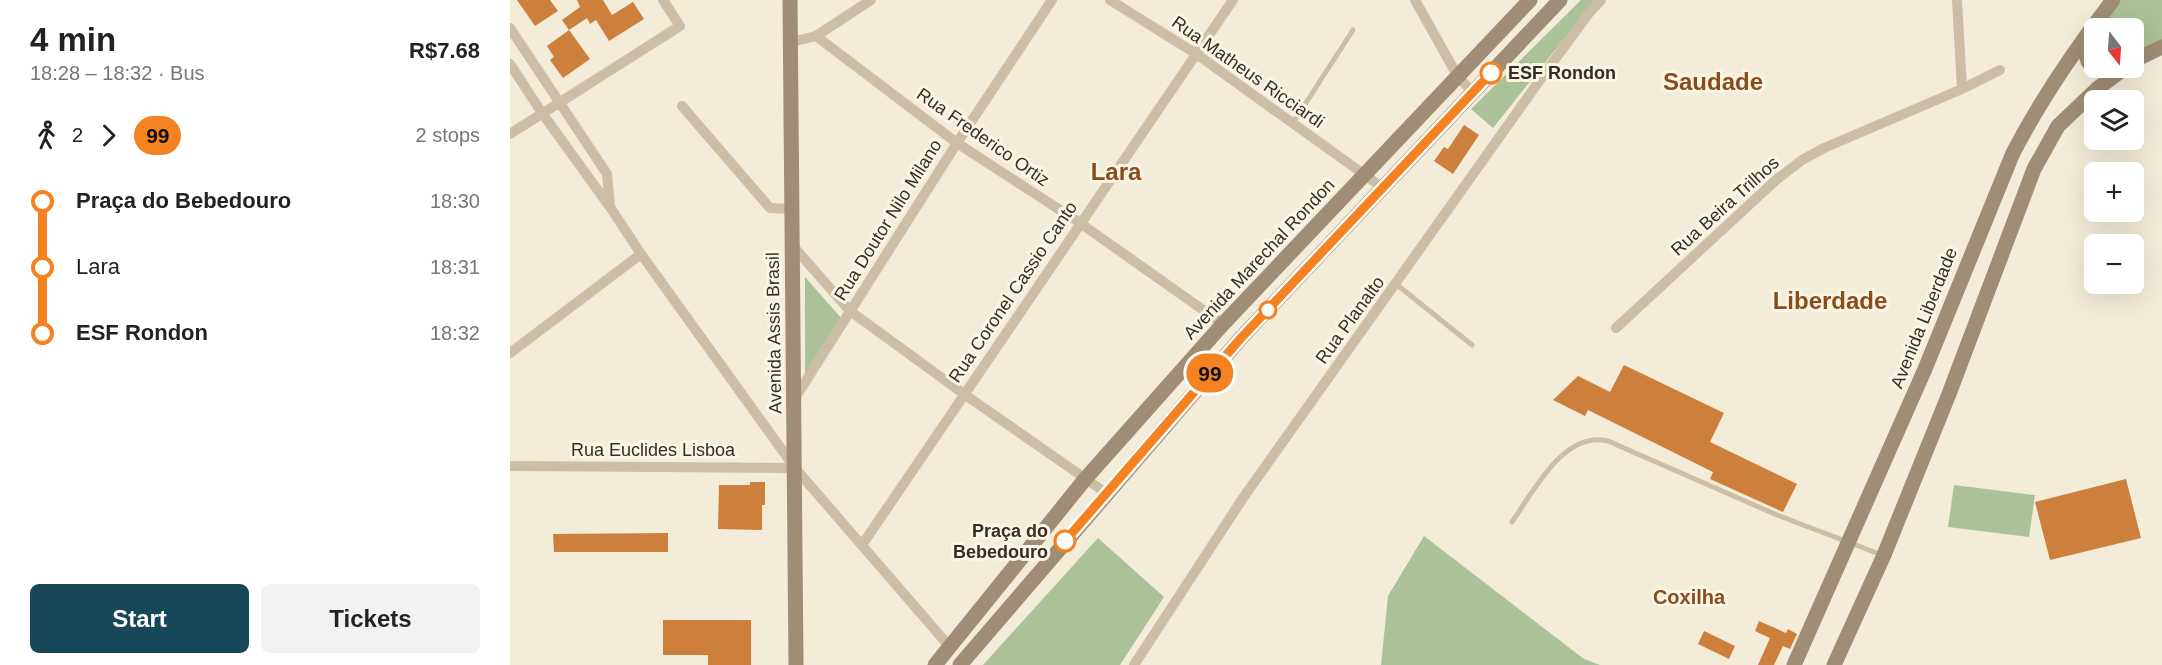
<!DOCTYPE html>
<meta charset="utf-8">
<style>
body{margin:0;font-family:Helvetica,sans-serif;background:#f2f2f2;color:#222;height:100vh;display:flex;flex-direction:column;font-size:22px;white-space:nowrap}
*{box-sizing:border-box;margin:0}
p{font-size:20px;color:#767676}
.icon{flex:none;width:33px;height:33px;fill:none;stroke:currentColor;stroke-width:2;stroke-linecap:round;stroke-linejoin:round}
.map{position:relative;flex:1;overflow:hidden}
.sheet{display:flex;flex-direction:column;background:#fff;width:510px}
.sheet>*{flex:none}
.badge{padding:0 12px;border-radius:20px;font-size:21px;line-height:39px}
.needle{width:39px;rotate:163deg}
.tools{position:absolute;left:1574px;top:18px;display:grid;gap:12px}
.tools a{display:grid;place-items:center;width:60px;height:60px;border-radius:9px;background:#fff;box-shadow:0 6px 24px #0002;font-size:30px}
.map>.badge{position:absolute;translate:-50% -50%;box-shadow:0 0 0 3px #fff}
.legs{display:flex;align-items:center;gap:9px;height:66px;padding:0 30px;font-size:20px}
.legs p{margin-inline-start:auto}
.summary{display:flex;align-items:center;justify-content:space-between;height:102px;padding:0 30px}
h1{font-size:33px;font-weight:600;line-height:45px}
.cta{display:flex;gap:12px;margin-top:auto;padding:12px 30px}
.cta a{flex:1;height:69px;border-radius:9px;background:#19475a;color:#fff;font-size:24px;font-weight:600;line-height:69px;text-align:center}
.cta a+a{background:#f2f2f2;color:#222}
ul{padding:0 30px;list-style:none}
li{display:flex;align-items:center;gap:21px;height:66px;font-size:22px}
li i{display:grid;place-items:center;width:9px;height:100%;margin:0 8px;background:currentColor}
li i::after{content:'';width:15px;height:15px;margin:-8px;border:4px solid;border-radius:50%;background:#fff}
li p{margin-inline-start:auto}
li:first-child i{background:linear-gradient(#0000 50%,currentColor 0)}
li:last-child i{background:linear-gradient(currentColor 50%,#0000 0)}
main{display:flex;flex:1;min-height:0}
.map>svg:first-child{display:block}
</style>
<main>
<section class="sheet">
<div class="summary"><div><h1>4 min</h1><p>18:28 – 18:32 · Bus</p></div><b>R$7.68</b></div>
<div class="legs"><svg class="icon" aria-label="walk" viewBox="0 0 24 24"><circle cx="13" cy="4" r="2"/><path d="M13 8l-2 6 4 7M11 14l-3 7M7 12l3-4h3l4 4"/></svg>2<svg class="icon" aria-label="forward" viewBox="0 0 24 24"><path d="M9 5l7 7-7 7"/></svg><b class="badge" style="background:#f58220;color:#111">99</b><p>2 stops</p></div>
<ul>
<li><i style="color:#f58220"></i><b>Praça do Bebedouro</b><p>18:30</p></li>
<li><i style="color:#f58220"></i><span>Lara</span><p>18:31</p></li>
<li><i style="color:#f58220"></i><b>ESF Rondon</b><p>18:32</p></li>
</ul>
<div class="cta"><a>Start</a><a>Tickets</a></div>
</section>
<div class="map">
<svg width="1652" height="665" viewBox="0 0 1652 665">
<rect width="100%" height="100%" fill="#f3ecd8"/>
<path fill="#abc298" d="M1071,0H1085L983,128L961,109Z
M1611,0H1652V42L1623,56V28H1589Z
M295,277L332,319L295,375Z
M1444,485L1525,495L1519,537L1438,527Z
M914,536L1074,659L1090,665H871L878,596Z
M588,538L654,597L610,665H473Z"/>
<path fill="#cd7f3c" d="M7,0H40L48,11L25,26Z
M67,0H93L102,15L123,2L134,19L99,41L86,20L80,24L77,18L59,30L52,20L70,7Z
M59,30L80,59L53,78L40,60L44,57L37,46Z
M954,125L969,135L943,174L924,161L934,147L938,149Z
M1114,365L1214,413L1200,442L1287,484L1273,512L1200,479L1203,472L1078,410L1075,416L1043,400L1068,376L1100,392Z
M1616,479L1631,538L1540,560L1525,502Z
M240,482H255V505H252V530L208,529L209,485H240Z
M158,533V552H44L43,534Z
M153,620H241V665H198V655H153Z
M1249,621L1276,633L1278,629L1287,634L1280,649L1273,646L1264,665H1248L1260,638L1245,631Z
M1194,631L1225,646L1219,659L1188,644Z"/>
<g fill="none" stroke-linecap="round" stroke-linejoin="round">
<path stroke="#cbbea4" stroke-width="5" d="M783,123L843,30
M886,284L962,345
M1002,522C1023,492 1054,430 1098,441L1267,515L1372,555"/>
<path stroke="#cbbea4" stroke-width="10" d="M600,0L685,53L873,188
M905,0L947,75L963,93
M1447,0L1452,89
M0,28L97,174L100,206
M306,36L447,143L570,223L713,324
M281,42L306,36L361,0
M0,64L32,113L100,207L131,254L285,468L439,646
M172,106L260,208L282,209
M0,134L170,26L153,0
M283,246L340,311L454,394L596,493
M1106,328L1266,180L1292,160L1314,148L1452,89L1490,70
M0,353L131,254
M285,398L447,143L542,0
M0,466L285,468
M352,545L723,0
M624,665L733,498L1032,77L1079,13L1091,0"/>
<path stroke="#9f8d75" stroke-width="15" d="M280,0L286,665
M1579,39C1570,67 1585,72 1610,71
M1623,61L1652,47
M425,665L576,478L713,324L1020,0
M450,665L731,338L1050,0
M1284,665L1415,369L1503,153C1531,99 1566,48 1603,0
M1324,665L1374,555L1439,394L1524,169L1548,126L1588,88L1615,68"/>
</g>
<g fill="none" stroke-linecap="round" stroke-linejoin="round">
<defs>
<path id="line-1" d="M555,541L731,338L981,73"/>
</defs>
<use href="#line-1" stroke="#fff" stroke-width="14"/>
<use href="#line-1" stroke="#f58220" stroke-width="9"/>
</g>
<g fill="#fff" stroke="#f58220" stroke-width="3">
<circle cx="981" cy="73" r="10"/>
<circle cx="758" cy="310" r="8"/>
<circle cx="555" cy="541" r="10"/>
</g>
<g text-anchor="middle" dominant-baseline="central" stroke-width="6" stroke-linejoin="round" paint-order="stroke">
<g font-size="18" fill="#362e26" stroke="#faf5e5">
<text transform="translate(738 72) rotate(35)">Rua Matheus Ricciardi</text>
<text transform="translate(473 137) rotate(35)">Rua Frederico Ortiz</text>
<text transform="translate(1215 206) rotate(-42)">Rua Beira Trilhos</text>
<text transform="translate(378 220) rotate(-58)">Rua Doutor Nilo Milano</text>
<text transform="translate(749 259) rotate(-47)">Avenida Marechal Rondon</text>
<text transform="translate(503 292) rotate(-56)">Rua Coronel Cassio Canto</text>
<text transform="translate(1414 318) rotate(-68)">Avenida Liberdade</text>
<text transform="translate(840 320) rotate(-54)">Rua Planalto</text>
<text transform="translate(264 333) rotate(-91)">Avenida Assis Brasil</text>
<text x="143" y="450">Rua Euclides Lisboa</text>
</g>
<g font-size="18" font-weight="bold" fill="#362e26" stroke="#faf5e5" text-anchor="start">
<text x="998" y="73">ESF Rondon</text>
<text x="538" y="531" text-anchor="end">Praça do<tspan x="538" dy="21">Bebedouro</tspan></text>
</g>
<g font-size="20" font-weight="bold" fill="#894d1b" stroke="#faf5e5">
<text x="1179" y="597">Coxilha</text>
</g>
<g font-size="24" font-weight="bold" fill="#894d1b" stroke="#faf5e5">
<text x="1203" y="81">Saudade</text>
<text x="606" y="171">Lara</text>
<text x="1320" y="300">Liberdade</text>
</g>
</g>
</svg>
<div class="tools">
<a><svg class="needle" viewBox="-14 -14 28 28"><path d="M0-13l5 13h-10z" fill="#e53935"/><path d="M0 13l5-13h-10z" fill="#767676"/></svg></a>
<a><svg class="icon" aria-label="layers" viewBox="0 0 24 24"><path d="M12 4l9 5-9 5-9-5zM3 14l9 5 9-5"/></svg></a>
<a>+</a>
<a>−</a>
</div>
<b class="badge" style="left:700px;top:373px;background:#f58220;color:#111">99</b>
</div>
</main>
